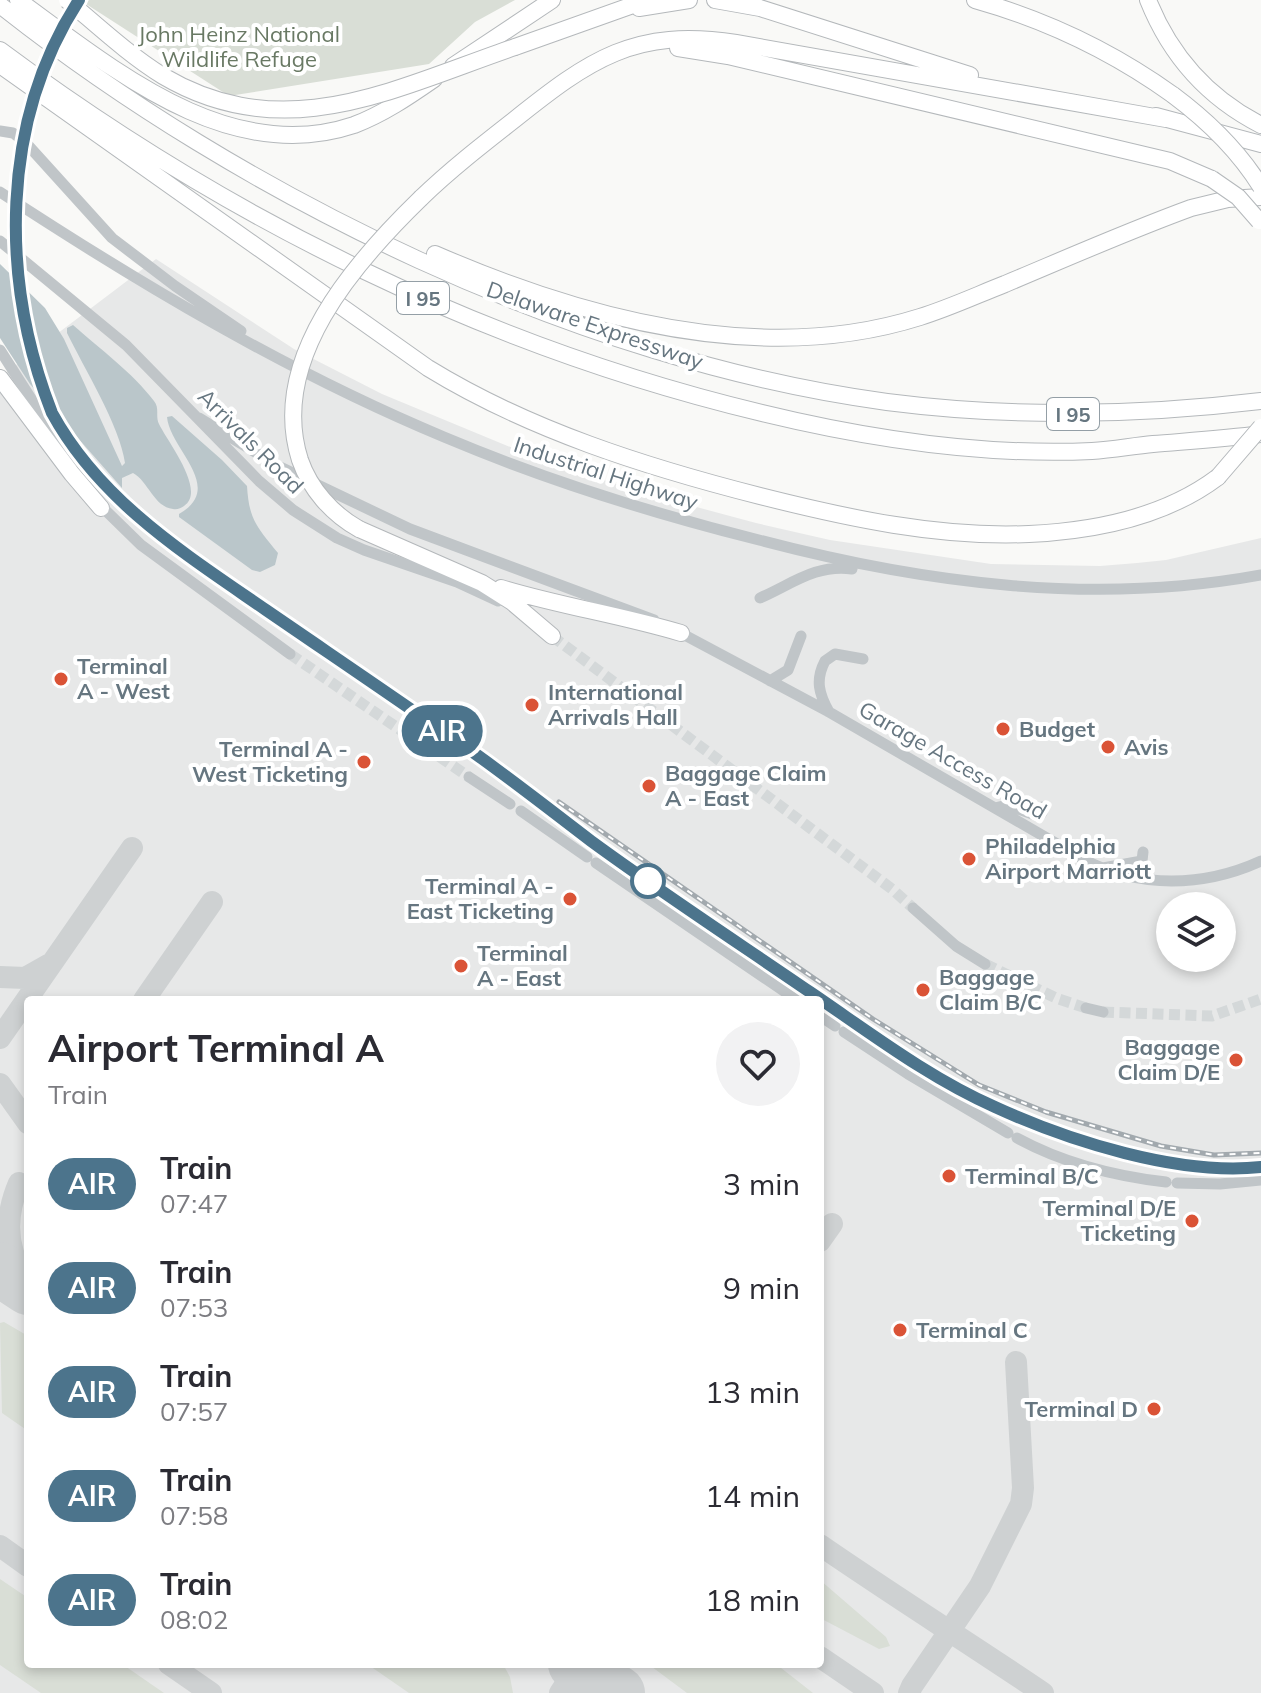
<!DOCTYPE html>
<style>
body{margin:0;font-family:Mulish,sans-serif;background:#f2f2f3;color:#2b2b33;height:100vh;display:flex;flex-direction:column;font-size:30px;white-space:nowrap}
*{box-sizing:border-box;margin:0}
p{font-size:26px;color:#7c7c81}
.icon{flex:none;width:44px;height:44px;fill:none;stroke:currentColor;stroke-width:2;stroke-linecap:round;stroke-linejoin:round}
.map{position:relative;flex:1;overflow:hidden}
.sheet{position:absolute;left:24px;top:996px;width:800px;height:672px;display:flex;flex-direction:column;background:#fff;border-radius:8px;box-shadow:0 4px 12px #0003}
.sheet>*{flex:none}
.badge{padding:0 16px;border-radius:26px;font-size:28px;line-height:52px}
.tools{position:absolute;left:1156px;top:892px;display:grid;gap:16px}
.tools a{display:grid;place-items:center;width:80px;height:80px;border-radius:50%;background:#fff;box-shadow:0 4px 12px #0003;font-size:40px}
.map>.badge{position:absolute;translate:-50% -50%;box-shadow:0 0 0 4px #fff}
.round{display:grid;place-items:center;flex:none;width:84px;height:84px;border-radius:42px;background:#f2f2f3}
.overview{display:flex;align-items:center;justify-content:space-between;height:136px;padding:0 24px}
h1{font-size:38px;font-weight:700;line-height:60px}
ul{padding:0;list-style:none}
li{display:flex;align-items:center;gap:24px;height:104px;padding:0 24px}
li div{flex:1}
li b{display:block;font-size:30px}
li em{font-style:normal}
li .badge{min-width:88px;font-weight:700;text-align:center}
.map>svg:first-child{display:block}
</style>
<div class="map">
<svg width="1261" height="1693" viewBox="0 0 1261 1693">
<rect width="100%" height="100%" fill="#f9f9f7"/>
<path fill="#e7e8e8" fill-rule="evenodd" d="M156,259L294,349L382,394L544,461L648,494L756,523L830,540L991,564L1100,566L1137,563L1166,560L1261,538V1693H0V377ZM1170,906H1222V958H1170ZM28,1000H820V1664H28Z"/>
<path fill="#d9ded6" d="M89,0H515L475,22L429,64L229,96L86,4Z
M4,1322L28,1336V1431L2,1413L0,1323Z
M0,1579L28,1598V1664H122L164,1693H41L0,1665Z
M820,1580L886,1637L890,1646L879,1649L820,1618Z
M367,1664H503L510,1677L513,1693H409Z
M648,1664H776L813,1693H687Z"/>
<path fill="#bac6ca" d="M0,264L45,308L64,339L122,466L125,463C120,426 84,368 67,333V328L73,325C99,348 133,373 154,401C160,408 155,416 159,424C167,441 207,491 184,506C181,508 177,510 173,509C154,507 148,481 133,473L122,478V488L30,384L0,338Z
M172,416L222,460L247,486C249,520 257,527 278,553L275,565L260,572L252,570L179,517V514C226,487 170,450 167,417Z"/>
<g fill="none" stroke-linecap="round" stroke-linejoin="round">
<path stroke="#ced1d2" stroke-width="22" d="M0,977L25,978L48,965
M144,1000L212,902
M0,1038L132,848
M0,1084L28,1123
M19,1183C4,1218 5,1251 28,1282
M820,1241L832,1224
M820,1545C894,1596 969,1643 1043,1693
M0,1546L28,1566
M820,1657L873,1693
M169,1664L211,1693
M583,1664L620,1693
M560,1693L579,1664
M909,1693L912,1686L980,1586L1021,1504L1023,1488L1016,1362"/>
<path stroke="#ced1d2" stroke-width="54" d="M0,1269L28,1288
M575,1664L618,1693"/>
<path stroke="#d4d8d9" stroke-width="11" stroke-dasharray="11 5.5" stroke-linecap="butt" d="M552,636L892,889L913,908
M290,654L469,777
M985,964L1056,998L1086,1008
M1103,1012L1212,1016L1261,999"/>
<defs>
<path id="highway" d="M18,0C113,69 229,167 354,125C383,114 408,97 434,79
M715,0L760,8L970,75
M975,0C1046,20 1113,52 1173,95
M1148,0C1170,55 1208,98 1261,125
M0,5C242,197 580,361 887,402C1012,418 1136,416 1261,401
M639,8L689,0
M515,47L647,0
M678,48L728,56L1170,161L1212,179
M0,50C227,219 486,347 762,413C869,439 982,456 1092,451C1112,450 1132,446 1153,444C1189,441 1225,439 1261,434
M0,65L428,368C529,430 646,467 760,496C847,518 939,538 1029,534C1094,531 1165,517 1218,477
M453,66L552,0
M1156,116L1261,144
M421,198C450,170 482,145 514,120C589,60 635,27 736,43L1166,119
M435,254C582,318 762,367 920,317C949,308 977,295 1005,284C1067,258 1128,231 1191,208L1228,199L1261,197
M0,378L72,474L101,508
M359,529L482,583L512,602L552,636
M501,588C560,606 621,615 681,633"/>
</defs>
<use href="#highway" stroke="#b4b8bb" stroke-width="18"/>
<path stroke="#c0c5c8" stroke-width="11" d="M0,131L13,133L26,143L112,238L175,286L241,331
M0,192C142,285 288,372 444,437C546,480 651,513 759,540C922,583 1093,606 1261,575
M0,241L126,345L259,481L293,510L337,538L364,550L457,582L498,601
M0,350L72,463
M199,418L278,466L410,529L654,620
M99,504L141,545L290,654
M760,598C792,584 816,564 852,569
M677,631L829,712L1083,859C1139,889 1204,887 1261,861
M770,681L788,670L801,636
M829,712C819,694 815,680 825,661L835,654L863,659
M469,777L510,804
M995,808L1007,805L1038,816L1042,813V807
M521,811L587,857
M596,863L797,1000
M1103,868L1142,861L1143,852
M913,908L956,946L985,964
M1086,1008L1103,1012
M820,1016L835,1026
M844,1032L908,1074L1008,1133
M1017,1138C1063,1163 1114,1176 1166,1182
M1177,1183L1220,1184L1261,1180"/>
<use href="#highway" stroke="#fff" stroke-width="16"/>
<defs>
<path id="rail" d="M79,0C0,121 0,281 52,413C99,499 180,550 258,604C331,655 405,704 477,755C518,785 558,817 599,846C668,896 739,943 810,992C869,1032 929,1078 995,1107C1069,1141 1179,1176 1261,1167
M559,802L873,1019L979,1085L1046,1112L1161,1146L1214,1155L1261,1153"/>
</defs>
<use href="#rail" stroke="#a2a9ae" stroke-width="5"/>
<use href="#rail" stroke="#fff" stroke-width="2" stroke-dasharray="6" stroke-linecap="butt"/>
<defs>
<path id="highway-bridge" d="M67,0C98,26 129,55 163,76C285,148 395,88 515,47
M1173,95C1208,121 1238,150 1261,187
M1212,179L1238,197L1259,221
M1218,477L1261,427
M359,529C332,514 310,489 300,460C268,360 355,262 421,198"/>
</defs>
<use href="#highway-bridge" stroke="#b4b8bb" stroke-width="18" stroke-linecap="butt"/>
<use href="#highway-bridge" stroke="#fff" stroke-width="16"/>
</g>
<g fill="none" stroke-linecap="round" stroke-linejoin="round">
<defs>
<path id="line" d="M79,0C0,122 0,280 52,413C100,501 185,554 266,610C336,658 407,706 477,755C516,783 553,812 591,841C662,893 737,942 810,992C869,1032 929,1078 995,1107C1069,1141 1179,1176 1261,1167"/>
</defs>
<use href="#line" stroke="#fff" stroke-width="18"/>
<use href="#line" stroke="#4c748c" stroke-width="12"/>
</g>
<g fill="#da5336" stroke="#fff" stroke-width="3">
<circle cx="61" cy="679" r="8"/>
<circle cx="532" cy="705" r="8"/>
<circle cx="1003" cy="729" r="8"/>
<circle cx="1108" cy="747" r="8"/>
<circle cx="364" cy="762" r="8"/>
<circle cx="649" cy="786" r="8"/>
<circle cx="969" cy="859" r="8"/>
<circle cx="570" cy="899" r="8"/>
<circle cx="461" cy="966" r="8"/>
<circle cx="923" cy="990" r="8"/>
<circle cx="1236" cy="1060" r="8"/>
<circle cx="949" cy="1176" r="8"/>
<circle cx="1192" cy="1221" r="8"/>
<circle cx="900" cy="1330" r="8"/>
<circle cx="1154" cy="1409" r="8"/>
</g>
<circle fill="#fff" stroke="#4c748c" stroke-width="4" cx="648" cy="881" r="16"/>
<g text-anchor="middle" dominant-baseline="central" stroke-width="8" stroke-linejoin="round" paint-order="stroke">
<g fill="#fff" stroke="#949fa6" stroke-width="2">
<rect x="397" y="282" width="52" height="32" rx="6"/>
<rect x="1047" y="398" width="52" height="32" rx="6"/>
</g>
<g font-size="20" font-weight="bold" fill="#667680">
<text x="423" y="298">I 95</text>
<text x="1073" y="414">I 95</text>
</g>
<g font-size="22" fill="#697964" stroke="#fff">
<text x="239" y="34">John Heinz National<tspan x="239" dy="25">Wildlife Refuge</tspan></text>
</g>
<g font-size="22" fill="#667680" stroke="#fff">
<text transform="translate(595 325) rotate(19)">Delaware Expressway</text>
<text transform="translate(251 441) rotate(45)">Arrivals Road</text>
<text transform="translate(606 473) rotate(18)">Industrial Highway</text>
<text transform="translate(953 760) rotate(30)">Garage Access Road</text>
</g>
<g font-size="22" font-weight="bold" fill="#667680" stroke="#fff" text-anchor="start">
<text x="77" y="666">Terminal<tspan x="77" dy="25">A - West</tspan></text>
<text x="548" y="692">International<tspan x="548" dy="25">Arrivals Hall</tspan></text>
<text x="1019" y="729">Budget</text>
<text x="1124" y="747">Avis</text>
<text x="348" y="749" text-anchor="end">Terminal A -<tspan x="348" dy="25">West Ticketing</tspan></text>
<text x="665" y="773">Baggage Claim<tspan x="665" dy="25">A - East</tspan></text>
<text x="985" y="846">Philadelphia<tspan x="985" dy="25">Airport Marriott</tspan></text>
<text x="554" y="886" text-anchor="end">Terminal A -<tspan x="554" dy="25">East Ticketing</tspan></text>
<text x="477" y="953">Terminal<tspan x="477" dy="25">A - East</tspan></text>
<text x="939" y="977">Baggage<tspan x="939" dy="25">Claim B/C</tspan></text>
<text x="1220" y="1047" text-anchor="end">Baggage<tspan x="1220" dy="25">Claim D/E</tspan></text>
<text x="965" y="1176">Terminal B/C</text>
<text x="1176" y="1208" text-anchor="end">Terminal D/E<tspan x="1176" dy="25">Ticketing</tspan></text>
<text x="916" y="1330">Terminal C</text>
<text x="1138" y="1409" text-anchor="end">Terminal D</text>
</g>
</g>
</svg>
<div class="tools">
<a><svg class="icon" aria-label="layers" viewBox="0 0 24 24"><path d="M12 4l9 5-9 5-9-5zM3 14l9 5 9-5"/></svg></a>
</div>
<b class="badge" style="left:442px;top:731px;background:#4c748c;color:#fff">AIR</b>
<section class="sheet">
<div class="overview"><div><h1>Airport Terminal A</h1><p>Train</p></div><a class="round"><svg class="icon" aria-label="heart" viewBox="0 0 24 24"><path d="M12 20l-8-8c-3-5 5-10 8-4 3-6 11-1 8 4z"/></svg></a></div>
<ul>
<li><span class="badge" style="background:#4c748c;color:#fff">AIR</span><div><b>Train</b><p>07:47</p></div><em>3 min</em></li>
<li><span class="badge" style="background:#4c748c;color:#fff">AIR</span><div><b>Train</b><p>07:53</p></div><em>9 min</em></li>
<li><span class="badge" style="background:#4c748c;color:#fff">AIR</span><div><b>Train</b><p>07:57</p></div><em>13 min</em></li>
<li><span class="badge" style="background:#4c748c;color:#fff">AIR</span><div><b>Train</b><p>07:58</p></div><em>14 min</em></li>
<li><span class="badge" style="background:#4c748c;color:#fff">AIR</span><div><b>Train</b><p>08:02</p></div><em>18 min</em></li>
</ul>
</section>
</div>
